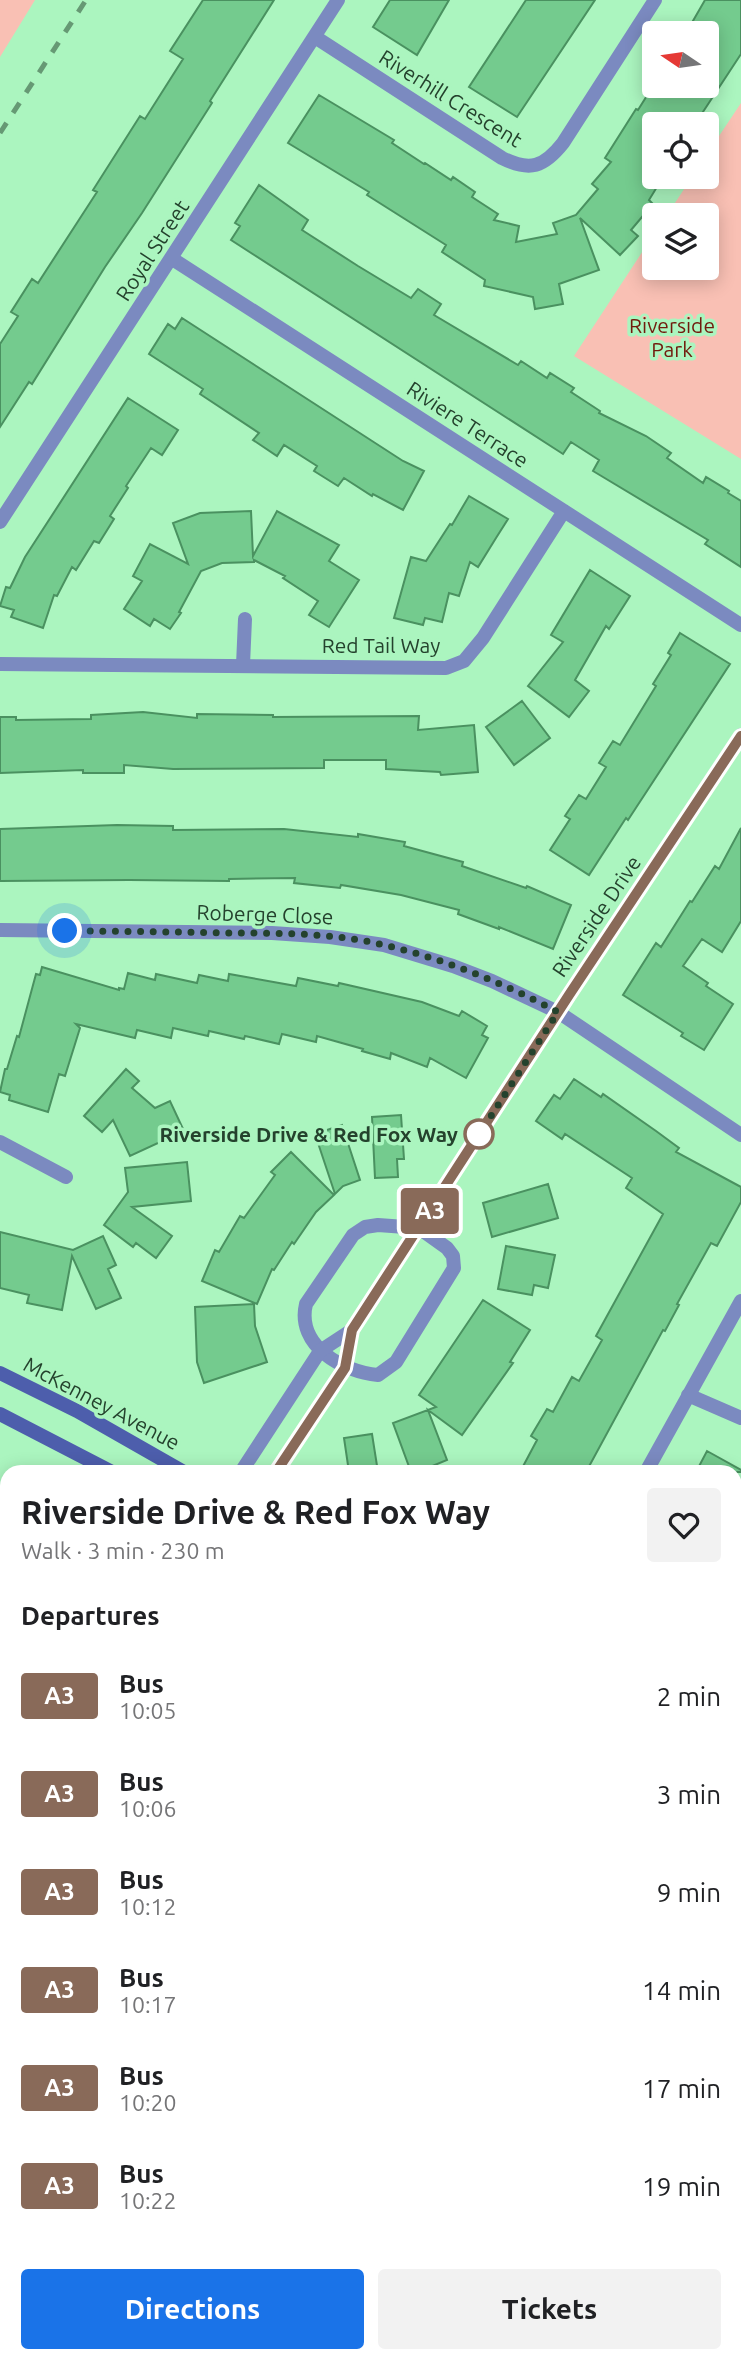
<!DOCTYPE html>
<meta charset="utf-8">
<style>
body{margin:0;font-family:Ubuntu,sans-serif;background:#f2f2f2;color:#202124;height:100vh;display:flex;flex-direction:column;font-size:26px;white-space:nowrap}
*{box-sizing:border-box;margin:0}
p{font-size:23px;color:#757577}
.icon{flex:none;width:38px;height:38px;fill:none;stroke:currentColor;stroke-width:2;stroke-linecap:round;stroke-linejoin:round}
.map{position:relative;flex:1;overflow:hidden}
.drawer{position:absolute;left:0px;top:1465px;width:742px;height:898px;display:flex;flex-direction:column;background:#fff;border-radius:21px 21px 0 0;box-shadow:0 4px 18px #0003}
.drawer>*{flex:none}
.badge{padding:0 14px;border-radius:5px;font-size:24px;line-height:46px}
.needle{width:46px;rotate:283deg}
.fabs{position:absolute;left:642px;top:21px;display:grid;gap:14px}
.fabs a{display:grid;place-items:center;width:77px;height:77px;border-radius:7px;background:#fff;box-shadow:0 4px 18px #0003;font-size:35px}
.you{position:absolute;width:35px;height:35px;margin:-18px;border:5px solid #fff;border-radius:50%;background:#1a73e8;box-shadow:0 0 0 10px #1a73e833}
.map>.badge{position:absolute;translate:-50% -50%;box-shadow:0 0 0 4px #fff}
h2{padding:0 21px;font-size:26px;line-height:63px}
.round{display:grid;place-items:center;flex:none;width:74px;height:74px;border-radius:7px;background:#f2f2f2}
.overview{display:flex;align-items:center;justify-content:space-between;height:119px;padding:0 21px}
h1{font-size:33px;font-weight:700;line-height:52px}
.primary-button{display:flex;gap:14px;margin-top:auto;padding:14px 21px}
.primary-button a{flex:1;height:80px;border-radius:7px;background:#1a73e8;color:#fff;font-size:28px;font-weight:700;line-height:80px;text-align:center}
.primary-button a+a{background:#f2f2f2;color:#202124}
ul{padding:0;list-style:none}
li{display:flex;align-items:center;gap:21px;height:98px;padding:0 21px}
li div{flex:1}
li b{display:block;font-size:26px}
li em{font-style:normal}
li .badge{min-width:77px;font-weight:700;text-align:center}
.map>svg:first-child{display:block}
</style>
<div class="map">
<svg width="741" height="2361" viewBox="0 0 741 2361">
<rect width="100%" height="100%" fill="#abf5bf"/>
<path fill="#f9c0b4" d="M0,0H35L0,57Z
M741,103V459L574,356L654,234V268H707V215H667L692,177H707V154Z"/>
<path fill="#32c6df" d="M0,1540L7,1544V2115L0,2112Z"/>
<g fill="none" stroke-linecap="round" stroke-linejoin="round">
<path stroke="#32c6df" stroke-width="6" d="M735,1920H741"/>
</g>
<path fill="#74cb8e" stroke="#4a9160" stroke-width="2" d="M203,0H274L210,101L212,103L142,213L105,267L32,384L29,382L0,427V344L18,316L11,312L32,279L38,283L97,192L93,190L140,116L145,119L183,59L170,51Z
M390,0H449L417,55L373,27Z
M526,0H595L517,117L469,87Z
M705,0H741V54L695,124H654V177H663L649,200L653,204L631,230L638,236L620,255L580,218L599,270L559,284L563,304L535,309L533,297L484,286L485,280L442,252L446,245L367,195L369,192L288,143L319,95L394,140L392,143L424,164L425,163L451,180L453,177L475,192L472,197L498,214L494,220L519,226L516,242L557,234L553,223L576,215L598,189L592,184L611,162L605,158L636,109L638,110L653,86H707V33H686Z
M259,185L308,220L302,230L358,266L411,298L418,289L441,304L434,315L518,365L521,361L547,378L550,373L574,388L571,392L600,411L599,413L646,436L671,453L667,458L703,483L706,477L729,491L728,493L741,501V567L705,544L708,540L593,471L599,460L571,442L563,454L231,240L240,226L235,223Z
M182,318L403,461L424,471L403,510L373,494L372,496L344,478L338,486L314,471L317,466L284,445L277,456L253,440L259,433L200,394L203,389L149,354L168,324L175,329Z
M128,398L178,430L162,455L151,448L126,486L128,488L110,516L114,519L99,543L94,541L76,570L72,567L57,596L54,595L43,628L11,617L14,610L0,606L6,587L10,588L25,557Z
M469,496L508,519L496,538L478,567L470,562L459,596L449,593L442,622L425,618L423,625L394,618L411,557L426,561L450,524L452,525Z
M251,511L253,556L277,511L339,545L329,561L359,580L329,627L309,615L318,601L283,578L285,576L254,560V562L222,563L201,571L179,612L181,613L170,629L154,619L150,626L124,609L142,581L133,576L150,544L188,564L173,523L200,513Z
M590,570L630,596L609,629L606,626L575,680L589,691L569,717L528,686L563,642L551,635Z
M680,633L730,664L628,820L626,818L589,875L550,850L570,819L565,816L579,795L586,799L606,767L599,763L613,741L620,745L656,686L653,684L671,655L668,653Z
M522,701L550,738L514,765L486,727Z
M143,712L197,718V714L273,715V717L419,716L418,730L474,725L478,772L441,775L440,772L386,769V760H324V768L173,769L124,765V773H83V770L0,773V717H16V720L91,719V715Z
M117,825L173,826V830L284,829L358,837V834L405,842L404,846L463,862L462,866L526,888L527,886L571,905L553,949L499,927V929L458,914L459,910L401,895L341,885L340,888L294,883L295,878L229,879V881L129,880L0,881V829Z
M741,828V921L722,952L702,939L683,966L708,983L706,986L733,1004L704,1050L681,1036L683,1033L623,995L656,943L661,947L690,901L692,902L715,866L719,869Z
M42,967L119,990V988L124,989L128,973L155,980L156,974L197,983L199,975L228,981L229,974L296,986L298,978L338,986L339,983L422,1002L459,1016L462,1011L487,1026L482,1035L488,1038L466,1078L430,1058L427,1067L391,1053L390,1059L362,1051L363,1049L317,1036L316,1042L282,1034L279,1044L245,1036L244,1039L209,1031L208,1036L173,1028L171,1038L137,1030L135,1038L76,1024L80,1028L65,1076L59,1074L48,1112L9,1100L10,1095L0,1092L5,1069H7L17,1036L19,1037L36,974L40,975Z
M126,1069L139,1081L132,1088L155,1108L170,1101L184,1131L130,1156L113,1120L102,1132L84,1116Z
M574,1079L601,1097L603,1094L656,1131L679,1148L676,1152L741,1187V1202L717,1246L711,1243L677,1304L679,1305L665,1331L663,1330L586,1472H520L537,1440L531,1436L547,1409L553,1412L572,1377L579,1381L602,1340L596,1336L663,1214L626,1188L632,1178L565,1134L562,1139L536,1121L554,1095L560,1099Z
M401,1115L404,1159H397L398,1177L375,1178L372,1117Z
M342,1125L360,1180L343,1186L335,1194L315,1134Z
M291,1152L334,1195L316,1212L294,1244L292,1242L274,1270L272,1269L257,1304L202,1281L215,1250L219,1252L240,1216L244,1218L275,1175L271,1172Z
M187,1162L191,1201L132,1207L172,1236L156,1258L136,1243L133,1247L104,1225L128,1192L125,1168Z
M548,1184L558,1218L492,1237L483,1203Z
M0,1232L73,1250L103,1236L116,1265L108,1269L121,1298L96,1309L72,1256L62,1310L27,1303L29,1295L0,1288Z
M506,1246L555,1255L548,1288L534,1285L532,1295L498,1289Z
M483,1300L530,1330L510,1362L513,1363L462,1435L428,1410L447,1460L418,1472H411L393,1423L436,1407L419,1395Z
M254,1304L255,1326L267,1362L204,1383L197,1362L195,1307Z
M372,1434L378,1472H349L344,1438Z
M707,1451L741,1470V1472H696Z"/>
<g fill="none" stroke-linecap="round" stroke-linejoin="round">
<path stroke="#7b8ac0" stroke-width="9" d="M594,2356L595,2361
M684,2356L685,2361
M552,2361L553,2356"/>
<path stroke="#7b8ac0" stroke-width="14" d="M315,37L502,158C530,172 544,167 563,143L655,0
M171,258L741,625
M0,522L338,0
M0,664L446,668L464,661L483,638L564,511
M243,665L245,619
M0,930L272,933L330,937L384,945L453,966L492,981L558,1012L741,1135
M0,1142L66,1177
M378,1225L419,1228L447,1248L453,1256L454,1268L396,1362L378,1375C343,1372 296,1346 306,1304L353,1235L365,1227Z
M688,1395L741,1418
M646,1472L741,1301
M735,1728L741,1736
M0,2316L7,2318
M138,2356L154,2361
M0,2358L14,2356"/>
<path stroke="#7b8ac0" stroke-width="14" d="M241,1472L320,1351L352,1330
M276,1472L345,1368L352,1330L569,995L741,735"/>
<path stroke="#4d5eac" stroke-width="14" d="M0,1373L77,1411L184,1472
M0,1414L112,1472
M735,2158L741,2175
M735,2291L741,2316"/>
<path stroke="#669974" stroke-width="5" stroke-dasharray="12 12" stroke-linecap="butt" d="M0,133L86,0"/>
</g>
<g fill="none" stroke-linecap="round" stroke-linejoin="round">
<defs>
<path id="line" d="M276,1472L345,1368L352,1330L569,995L741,736"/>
</defs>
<use href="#line" stroke="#fff" stroke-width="16"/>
<use href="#line" stroke="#896a59" stroke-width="10"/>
<path stroke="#24422d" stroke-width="7" stroke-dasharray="0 12.6" d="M65,931C120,931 175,932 230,933C281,933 334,933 384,945C445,959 503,983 558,1012L475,1141L479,1134"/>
</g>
<circle fill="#fff" stroke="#896a59" stroke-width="3.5" cx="479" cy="1134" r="14"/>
<g text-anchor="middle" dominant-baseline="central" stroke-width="7" stroke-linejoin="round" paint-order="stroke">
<g font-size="21" fill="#24422d" stroke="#abf5bf">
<text transform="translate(451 98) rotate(32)">Riverhill Crescent</text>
<text transform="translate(152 250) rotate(-57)">Royal Street</text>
<text transform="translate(468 424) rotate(33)">Riviere Terrace</text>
<text x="381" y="645">Red Tail Way</text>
<text transform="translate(265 914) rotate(2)">Roberge Close</text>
<text transform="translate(596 916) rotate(-56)">Riverside Drive</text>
<text transform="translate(102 1403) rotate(28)">McKenney Avenue</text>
</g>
<g font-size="21" fill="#711b0d" stroke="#abf5bf">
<text x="672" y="325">Riverside<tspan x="672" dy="24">Park</tspan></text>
</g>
<g font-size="21" font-weight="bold" fill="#24422d" stroke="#abf5bf" text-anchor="end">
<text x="458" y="1134">Riverside Drive &amp; Red Fox Way</text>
</g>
</g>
</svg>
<div class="fabs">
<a><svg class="needle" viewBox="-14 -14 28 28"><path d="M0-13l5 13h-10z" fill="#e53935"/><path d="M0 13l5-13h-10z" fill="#757577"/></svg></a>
<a><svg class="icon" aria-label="locate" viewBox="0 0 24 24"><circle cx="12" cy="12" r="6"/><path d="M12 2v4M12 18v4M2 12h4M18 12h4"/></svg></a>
<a><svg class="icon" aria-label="layers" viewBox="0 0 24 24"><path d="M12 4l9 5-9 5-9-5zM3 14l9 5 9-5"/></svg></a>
</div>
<div class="you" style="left:65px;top:931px"></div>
<b class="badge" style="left:430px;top:1211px;background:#896a59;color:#fff">A3</b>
<section class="drawer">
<div class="overview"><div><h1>Riverside Drive &amp; Red Fox Way</h1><p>Walk · 3 min · 230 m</p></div><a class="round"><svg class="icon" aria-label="heart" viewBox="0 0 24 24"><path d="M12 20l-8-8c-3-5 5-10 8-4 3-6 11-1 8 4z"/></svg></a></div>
<h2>Departures</h2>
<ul>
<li><span class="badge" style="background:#896a59;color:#fff">A3</span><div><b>Bus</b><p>10:05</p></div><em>2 min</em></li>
<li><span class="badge" style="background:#896a59;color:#fff">A3</span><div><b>Bus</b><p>10:06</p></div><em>3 min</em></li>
<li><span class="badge" style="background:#896a59;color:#fff">A3</span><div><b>Bus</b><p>10:12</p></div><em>9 min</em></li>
<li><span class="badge" style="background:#896a59;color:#fff">A3</span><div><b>Bus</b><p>10:17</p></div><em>14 min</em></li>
<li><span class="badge" style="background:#896a59;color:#fff">A3</span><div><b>Bus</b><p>10:20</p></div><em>17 min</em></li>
<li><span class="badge" style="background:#896a59;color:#fff">A3</span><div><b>Bus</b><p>10:22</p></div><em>19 min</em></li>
</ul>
<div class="primary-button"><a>Directions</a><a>Tickets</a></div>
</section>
</div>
